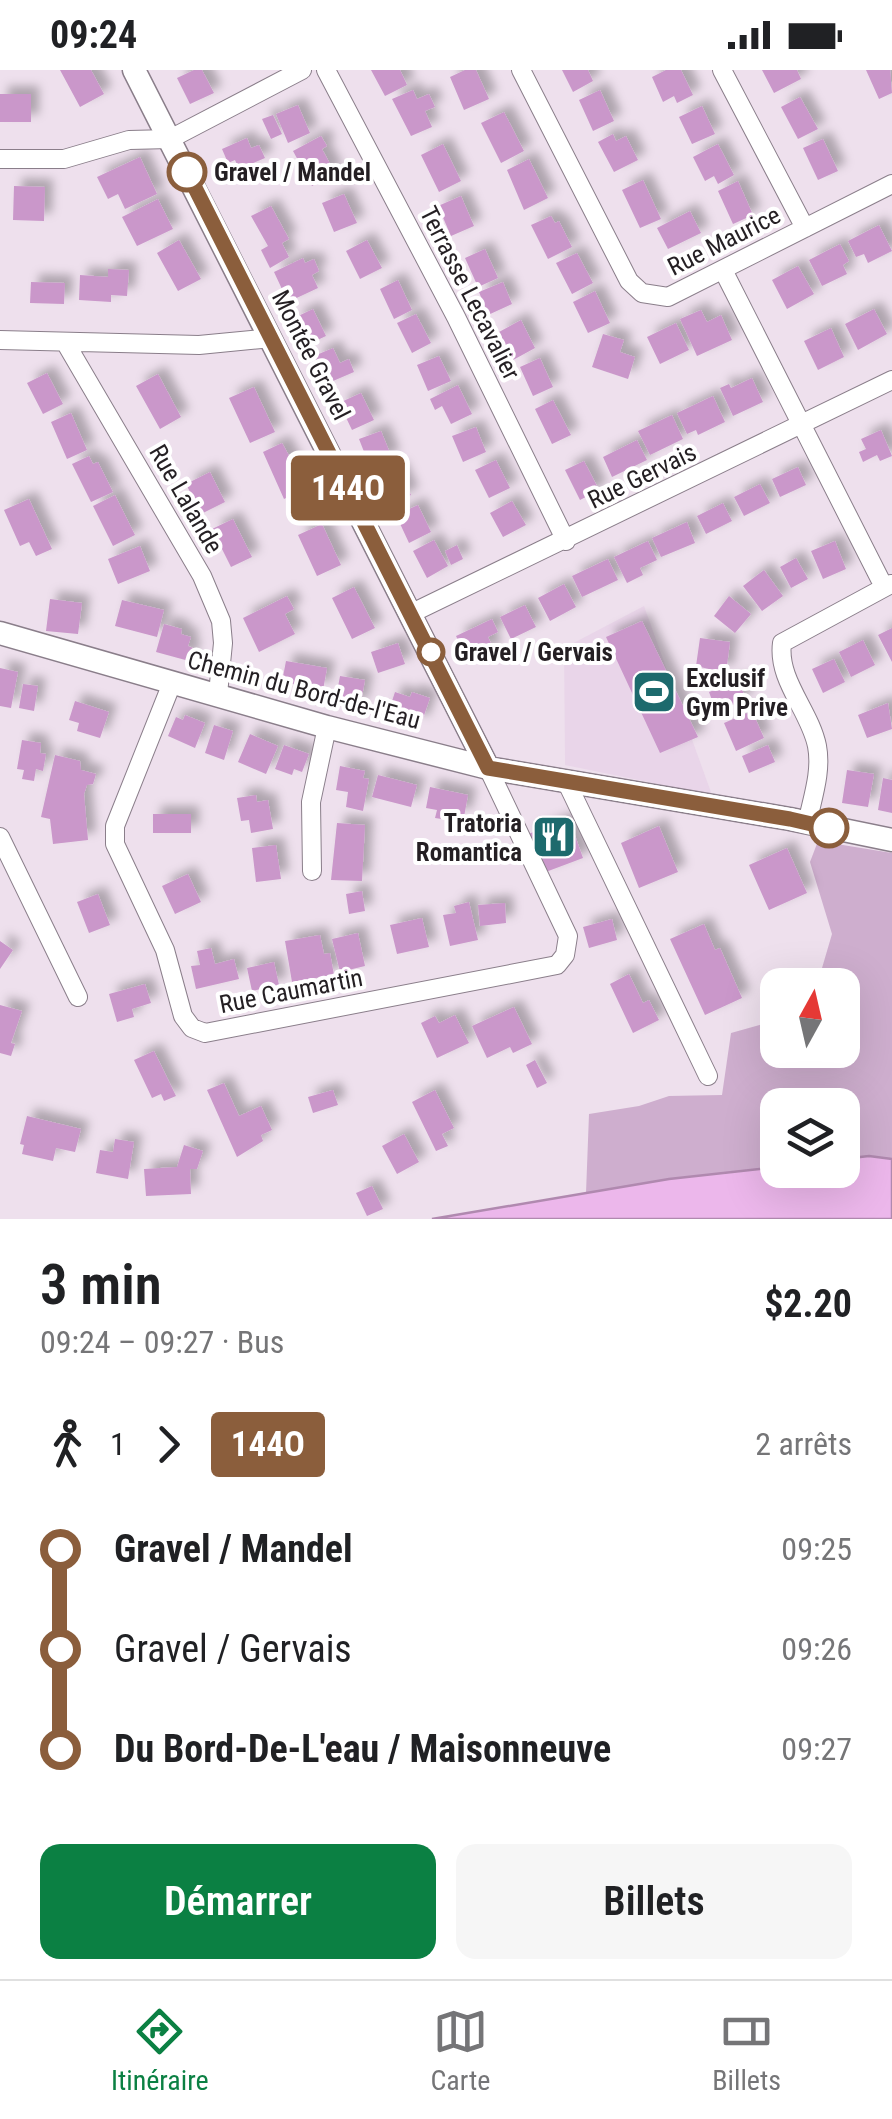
<!DOCTYPE html>
<html lang="fr">
<meta charset="utf-8">
<style>
body{margin:0;font-family:"Roboto Condensed",sans-serif;background:#f6f6f6;color:#202124;height:100vh;display:flex;flex-direction:column;font-size:38px;white-space:nowrap}
*{box-sizing:border-box;margin:0}
p{font-size:32px;color:#757577}
.icon{flex:none;width:55px;height:55px;fill:none;stroke:currentColor;stroke-width:2;stroke-linecap:round;stroke-linejoin:round}
.map{position:relative;height:1149px;overflow:hidden}
.panel{display:flex;flex-direction:column;background:#fff;flex:1}
.panel>*{flex:none}
.badge{padding:0 20px;border-radius:8px;font-size:35px;line-height:65px}
.needle{width:65px;rotate:8deg}
.controls{position:absolute;left:760px;top:898px;display:grid;gap:20px}
.controls a{display:grid;place-items:center;width:100px;height:100px;border-radius:20px;background:#fff;box-shadow:0 10px 40px #0002;font-size:50px}
.map>.badge{position:absolute;translate:-50% -50%;box-shadow:0 0 0 5px #fff}
.legs{display:flex;align-items:center;gap:15px;height:110px;padding:0 40px;font-size:32px}
.legs p{margin-inline-start:auto}
.overview{display:flex;align-items:center;justify-content:space-between;height:170px;padding:0 40px}
h1{font-size:55px;font-weight:600;line-height:75px}
.primary-button{display:flex;gap:20px;margin-top:auto;padding:20px 40px}
.primary-button a{flex:1;height:115px;border-radius:20px;background:#0b8043;color:#fff;font-size:40px;font-weight:600;line-height:115px;text-align:center}
.primary-button a+a{background:#f6f6f6;color:#202124}
ul{padding:0 40px;list-style:none}
li{display:flex;align-items:center;gap:35px;height:100px;font-size:38px}
li i{display:grid;place-items:center;width:15px;height:100%;margin:0 12px;background:currentColor}
li i::after{content:'';width:25px;height:25px;margin:-12px;border:8px solid;border-radius:50%;background:#fff}
li p{margin-inline-start:auto}
li:first-child i{background:linear-gradient(#0000 50%,currentColor 0)}
li:last-child i{background:linear-gradient(currentColor 50%,#0000 0)}
.status{display:flex;justify-content:space-between;align-items:center;height:70px;padding:0 50px;background:#fff;direction:ltr}
.status svg{height:28px;fill:currentColor}
.menu{display:flex;justify-content:space-around;align-items:center;height:140px;border-top:2px solid #e0e0e0;background:#fff;font-size:28px;color:#757577}
.menu a{display:grid;justify-items:center;gap:5px}
.menu .active{color:#0b8043}
.map>svg:first-child{display:block}
</style>
<div class="status"><b>09:24</b><svg viewBox="0 0 49 12"><path d="M0 12V9h3v3zM5 12V6h3v6zM10 12V3h3v9zM15 12V0h3v12zM26 1h20v11H26zM47 4h2v5h-2z"/></svg></div>
<div class="map">
<svg width="892" height="1149" viewBox="0 0 892 1149">
<defs>
<filter id="shadow"><feDropShadow dx="8" dy="-8" stdDeviation="5" flood-color="#0004"/></filter>
</defs>
<rect width="100%" height="100%" fill="#eee0ed"/>
<path fill="#e9d5e9" d="M644,536L712,725L565,695L564,578Z"/>
<path fill="#ceaece" d="M818,771L892,783V1089L869,1086L843,1089L842,1035H778L777,1097L586,1123L589,1044L639,1036L669,1026L722,1025L731,963L777,950L778,980H842V915H817L832,864L810,792Z"/>
<path fill="#ecb7eb" stroke="#b089af" stroke-width="2.5" d="M869,1086L892,1089V1149H432L669,1109L777,1097L778,1100H842L843,1089Z"/>
<path fill="#ca97ca" filter="url(#shadow)" d="M60,0H91L104,24L80,37Z
M194,0H202L214,23L190,34L177,8Z
M371,0H400L407,15L385,26Z
M465,0H476L489,29L464,40L450,7Z
M562,0H588L593,11L573,22Z
M666,0H681L693,25L677,33L674,26L663,32L652,7Z
M762,0H797L801,9L774,23Z
M866,0H890L892,23L879,29Z
M413,20L417,29L429,24L435,37L425,41L432,57L411,66L392,29Z
M600,20L614,51L593,61L579,30Z
M0,24H31V52H0Z
M800,27L818,59L798,69L781,37Z
M298,35L310,63L288,73L276,44Z
M702,36L715,64L692,74L679,47Z
M504,42L524,81L501,93L481,53Z
M273,45L282,64L271,69L262,49Z
M613,64L616,71L626,66L638,90L614,102L598,72Z
M321,66L327,76L322,79L335,103L312,116L293,81Z
M247,68L251,78L259,75L265,88L239,99L235,90L228,93L222,79Z
M823,69L838,101L818,110L803,78Z
M443,74L461,111L439,122L421,85Z
M718,74L734,105L718,114L714,106L705,111L693,87Z
M140,87L157,124L125,139L118,124L108,129L97,107Z
M529,89L548,128L524,140L507,100Z
M643,110L661,149L640,158L622,120Z
M738,111L753,145L733,154L718,121Z
M14,116L45,117L44,151L13,150Z
M344,124L357,153L334,162L322,133Z
M461,126L474,156L451,166L438,136Z
M158,129L173,159L137,176L122,147Z
M271,136L289,169L282,173L289,187L270,198L261,180L268,176L251,146Z
M690,141L701,163L668,179L657,158Z
M551,146L555,153L559,151L572,177L548,189L531,155Z
M879,155L892,181L868,193L864,184L856,187L848,171Z
M179,170L201,209L178,221L157,183Z
M367,170L382,198L360,209L346,181Z
M840,174L849,191L843,195L847,204L822,216L809,190Z
M485,179L498,208L478,217L465,188Z
M577,183L593,213L572,224L556,193Z
M303,188L305,193L314,189L319,201L312,205L318,218L288,232L274,202Z
M798,196L814,224L787,239L772,210Z
M108,199L129,200L127,226L111,225V232L79,230L80,205L108,207Z
M398,210L412,240L394,249L380,219Z
M31,212L65,213L64,234L30,233Z
M503,212L512,234L488,245L479,222Z
M595,221L610,253L588,263L573,232Z
M313,239L326,266L307,275L294,248Z
M874,239L887,264L858,280L845,254Z
M701,240L707,252L721,245L732,270L697,286L680,249Z
M416,244L431,273L412,283L397,253Z
M521,250L535,278L513,290L499,262Z
M676,253L689,280L660,294L647,267Z
M831,258L844,287L818,300L804,271Z
M603,264L624,270L620,282L635,287L628,309L592,297Z
M333,278L340,293L349,289L354,302L326,314L314,286Z
M439,286L451,311L428,321L417,295Z
M540,288L553,317L533,326L520,297Z
M47,303L63,334L43,344L27,313Z
M158,304L181,347L160,359L136,316Z
M752,308L763,332L733,346L720,318L729,314L731,318Z
M458,315L472,344L451,354L442,336L435,340L430,329Z
M254,317L275,362L250,373L229,328Z
M361,323L374,350L352,360L339,333Z
M713,326L725,352L698,365L696,360L687,364L677,343Z
M553,330L571,365L552,374L535,339Z
M71,343L87,380L67,389L51,352Z
M672,345L683,369L650,385L638,361Z
M476,357L486,382L463,392L452,366Z
M881,360L892,386L880,391L877,385L863,392L859,382L866,379L861,369Z
M381,361L392,388L370,397L359,369Z
M637,370L647,390L612,407L603,387Z
M282,373L307,418L284,429L263,382Z
M89,386L93,394L98,392L113,422L91,432L72,394Z
M496,390L510,418L489,428L475,400Z
M584,391L599,420L580,430L565,400Z
M798,397L806,415L780,427L772,409Z
M398,398L411,425L390,435L377,408Z
M210,402L225,432L201,444L186,414Z
M760,414L770,433L744,446L734,427Z
M115,425L135,465L113,476L93,436Z
M29,429L52,479L36,486L29,472L20,476L4,440Z
M512,431L526,455L503,467L490,443Z
M723,433L732,451L706,464L697,446Z
M418,435L431,462L409,473L396,445Z
M233,449L252,487L231,497L212,459Z
M687,452L695,473L661,487L652,468Z
M322,454L341,495L317,506L298,465Z
M434,470L448,496L427,508L413,481Z
M648,471L657,490L640,498L643,505L627,513L614,487Z
M835,471L846,499L823,509L811,481Z
M457,475L463,489L451,495L445,481Z
M140,476L150,501L118,514L108,489Z
M796,488L808,509L791,518L780,497Z
M608,489L618,510L582,527L572,506Z
M764,500L783,526L762,541L743,516Z
M564,514L576,537L550,551L538,528Z
M354,517L375,558L352,569L332,528Z
M287,526L294,539L285,544L295,564L259,582L243,548Z
M729,526L751,544L735,563L714,546Z
M50,529L82,533L78,564L46,561Z
M122,530L164,540L157,567L115,556Z
M525,535L536,557L511,569L500,547Z
M492,549L498,562L488,567L494,580L483,585L480,581L466,587L456,566Z
M642,551L698,667L660,683L606,567Z
M164,554L182,559L181,564L191,567L188,576L193,578L189,591L156,582Z
M892,558V592L878,565Z
M700,568L730,572L726,603L696,596Z
M863,570L875,595L851,607L839,582Z
M398,573L405,594L378,603L371,582Z
M834,589L845,612L823,623L812,599Z
M286,591L327,598L323,620L282,612Z
M0,598L18,602L11,638L0,636Z
M340,606L365,610L360,637L335,633Z
M739,611L746,630L716,641L709,622Z
M23,614L38,616L34,641L19,638Z
M395,622L410,627L412,622L430,628L421,654L388,643Z
M75,631L109,642L100,668L77,661L79,653L69,650Z
M888,633L892,659L867,668L858,645Z
M752,641L764,668L736,681L724,653Z
M185,645L205,653L195,678L168,666L176,647L183,650Z
M214,655L233,661L224,690L205,683Z
M250,664L278,676L266,704L238,692Z
M22,670L41,673L40,683L46,684L43,701L36,699L34,711L22,709L24,700L17,699Z
M284,675L309,684L302,702L294,699L292,705L275,699Z
M768,675L775,692L749,703L742,686Z
M55,685L80,691L81,700L96,704L93,714L87,715L84,724L88,770L53,774L50,749L41,747Z
M340,696L365,701L363,708L369,709L363,741L346,737L348,722L336,720Z
M847,700L874,704L868,737L842,733Z
M378,705L417,715L411,737L372,727Z
M883,708L892,710V743L878,740Z
M430,717L468,725L464,747L449,744L448,750L435,748L437,740L426,738Z
M256,725L257,732L268,730L273,759L251,763L249,750L241,751L237,728Z
M153,744H191V763H153Z
M569,749L583,788L543,803L528,764Z
M337,753L365,755L362,811L331,810Z
M659,756L678,802L639,818L621,773Z
M276,775L281,809L256,812L252,778Z
M787,778L807,823L769,840L749,795Z
M188,804L201,832L175,844L162,816Z
M362,821L365,841L349,844L346,824Z
M98,824L110,855L89,863L77,832Z
M469,832L478,870L450,876L443,845L456,843L454,836Z
M505,833L506,853L480,856L478,835Z
M422,848L429,877L397,884L390,855Z
M612,849L617,870L589,878L583,857Z
M704,854L715,880L720,878L742,928L705,945L670,869Z
M358,863L365,896L340,902L332,869Z
M320,865L324,884L330,883L334,905L292,912L285,871Z
M0,871L13,880L0,899Z
M211,878L215,894L234,889L239,909L196,919L191,896L200,895L197,881Z
M274,892L279,915L252,921L247,898Z
M629,904L643,933L649,930L659,950L633,963L610,914Z
M145,914L151,933L132,939L134,947L117,952L109,924Z
M0,935L22,941L11,973L15,974L11,986L0,983Z
M514,937L532,974L513,983L510,977L487,988L472,956Z
M455,945L469,973L437,988L421,953L435,946L439,953Z
M154,981L176,1026L164,1031L161,1024L152,1028L134,990Z
M535,990L547,1013L537,1018L526,995Z
M224,1013L239,1046L261,1036L272,1060L261,1065L263,1071L237,1087L207,1020Z
M333,1020L338,1035L313,1043L308,1027Z
M435,1020L454,1058L442,1064L448,1076L436,1081L412,1032Z
M27,1046L81,1059L75,1082L56,1078L53,1091L22,1084L24,1075L20,1074Z
M404,1064L419,1092L397,1104L382,1076Z
M115,1069L134,1072L128,1109L96,1103L100,1080L113,1082Z
M184,1075L203,1081L197,1099H190L191,1124L146,1126L144,1099L177,1097Z
M372,1116L383,1139L367,1146L356,1123Z"/>
<g fill="none" stroke-linecap="round" stroke-linejoin="round">
<defs>
<path id="minor" d="M326,0L456,247L566,471
M521,0L629,211L642,223L668,227L892,114
M722,0L805,158
M0,89H64L129,70L170,69L302,0
M723,200L884,517
M0,270L199,275L272,268
M65,272L202,506L221,551L223,573L218,624
M412,543L892,310
M172,613L115,756V774L165,880L183,946L192,958L205,963L557,895L565,885L568,866L488,698
M566,711L708,1006
M807,754C812,729 822,702 817,676C810,641 777,610 782,573L891,514
M0,767L78,927
M312,801L311,732L327,657"/>
<path id="tertiary" d="M134,0L488,698
M0,563L327,657L488,698L790,749L892,770"/>
</defs>
<use href="#minor" stroke="#8a7e8a" stroke-width="20"/>
<use href="#tertiary" stroke="#8a7e8a" stroke-width="25"/>
<use href="#minor" stroke="#fff" stroke-width="18"/>
<use href="#tertiary" stroke="#fff" stroke-width="22"/>
</g>
<g fill="none" stroke-linecap="round" stroke-linejoin="round">
<defs>
<path id="line-1" d="M187,102L488,698L790,749L829,758"/>
</defs>
<use href="#line-1" stroke="#fff" stroke-width="22"/>
<use href="#line-1" stroke="#8b5e3c" stroke-width="15"/>
</g>
<defs>
<symbol id="stadium-square" viewBox="-11 -11 22 22"><rect x="-9" y="-9" width="18" height="18" rx="4" fill="#1d6a6d" stroke="#fff"/><path d="M0-5a6.5 5 0 1 0 0 10a6.5 5 0 1 0 0-10ZM-3.5-1.8h7v3.6h-7Z" fill="#fff"/></symbol>
<symbol id="restaurant-square" viewBox="-11 -11 22 22"><rect x="-9" y="-9" width="18" height="18" rx="4" fill="#1d6a6d" stroke="#fff"/><path d="M-5-6h1v4h1v-4h1v4h1v-4h1v5L-1.5 .5V6h-2V.5L-5-1ZM5-6V6H3V1.5H1.5Q1.5-4 5-6Z" fill="#fff"/></symbol>
</defs>
<g fill-rule="evenodd">
<use href="#stadium-square" x="629" y="597" width="50" height="50"/>
<use href="#restaurant-square" x="529" y="742" width="50" height="50"/>
</g>
<g fill="#fff" stroke="#8b5e3c" stroke-width="5">
<circle cx="187" cy="102" r="18"/>
<circle cx="431" cy="582" r="12"/>
<circle cx="829" cy="758" r="18"/>
</g>
<g text-anchor="middle" dominant-baseline="central" stroke-width="8" stroke-linejoin="round" paint-order="stroke">
<g font-size="25" font-weight="bold" fill="#241f23" stroke="#fff" text-anchor="start">
<text x="214" y="102">Gravel / Mandel</text>
<text x="454" y="582">Gravel / Gervais</text>
</g>
<g font-size="25" fill="#241f23" stroke="#fff">
<text transform="translate(724 171) rotate(-27)">Rue Maurice</text>
<text transform="translate(470 223) rotate(63)">Terrasse Lecavalier</text>
<text transform="translate(311 285) rotate(63)">Montée Gravel</text>
<text transform="translate(642 406) rotate(-26)">Rue Gervais</text>
<text transform="translate(186 429) rotate(60)">Rue Lalande</text>
<text transform="translate(304 620) rotate(15)">Chemin du Bord-de-l'Eau</text>
<text transform="translate(291 921) rotate(-11)">Rue Caumartin</text>
</g>
<g font-size="25" font-weight="bold" fill="#241f23" stroke="#fff" text-anchor="start">
<text x="686" y="608">Exclusif<tspan x="686" dy="29">Gym Prive</tspan></text>
<text x="522" y="753" text-anchor="end">Tratoria<tspan x="522" dy="29">Romantica</tspan></text>
</g>
</g>
</svg>
<div class="controls">
<a><svg class="needle" viewBox="-14 -14 28 28"><path d="M0-13l5 13h-10z" fill="#e53935"/><path d="M0 13l5-13h-10z" fill="#757577"/></svg></a>
<a><svg class="icon" aria-label="layers" viewBox="0 0 24 24"><path d="M12 4l9 5-9 5-9-5zM3 14l9 5 9-5"/></svg></a>
</div>
<b class="badge" style="left:348px;top:418px;background:#8b5e3c;color:#fff">144O</b>
</div>
<section class="panel">
<div class="overview"><div><h1>3 min</h1><p>09:24 – 09:27 · Bus</p></div><b>$2.20</b></div>
<div class="legs"><svg class="icon" aria-label="walk" viewBox="0 0 24 24"><circle cx="13" cy="4" r="2"/><path d="M13 8l-2 6 4 7M11 14l-3 7M7 12l3-4h3l4 4"/></svg>1<svg class="icon" aria-label="forward" viewBox="0 0 24 24"><path d="M9 5l7 7-7 7"/></svg><b class="badge" style="background:#8b5e3c;color:#fff">144O</b><p>2 arrêts</p></div>
<ul>
<li><i style="color:#8b5e3c"></i><b>Gravel / Mandel</b><p>09:25</p></li>
<li><i style="color:#8b5e3c"></i><span>Gravel / Gervais</span><p>09:26</p></li>
<li><i style="color:#8b5e3c"></i><b>Du Bord-De-L'eau / Maisonneuve</b><p>09:27</p></li>
</ul>
<div class="primary-button"><a>Démarrer</a><a>Billets</a></div>
</section>
<nav class="menu">
<a class="active"><svg class="icon" aria-label="directions" viewBox="0 0 24 24"><path d="M12 3l9 9-9 9-9-9zM9 14v-3h6M13 9l2 2-2 2"/></svg>Itinéraire</a>
<a><svg class="icon" aria-label="map" viewBox="0 0 24 24"><path d="M3 6l6-2 6 2 6-2v14l-6 2-6-2-6 2zM9 4v14M15 6v14"/></svg>Carte</a>
<a><svg class="icon" aria-label="tickets" viewBox="0 0 24 24"><path d="M3 7h18v10H3zM15 7v10"/></svg>Billets</a>
</nav>
